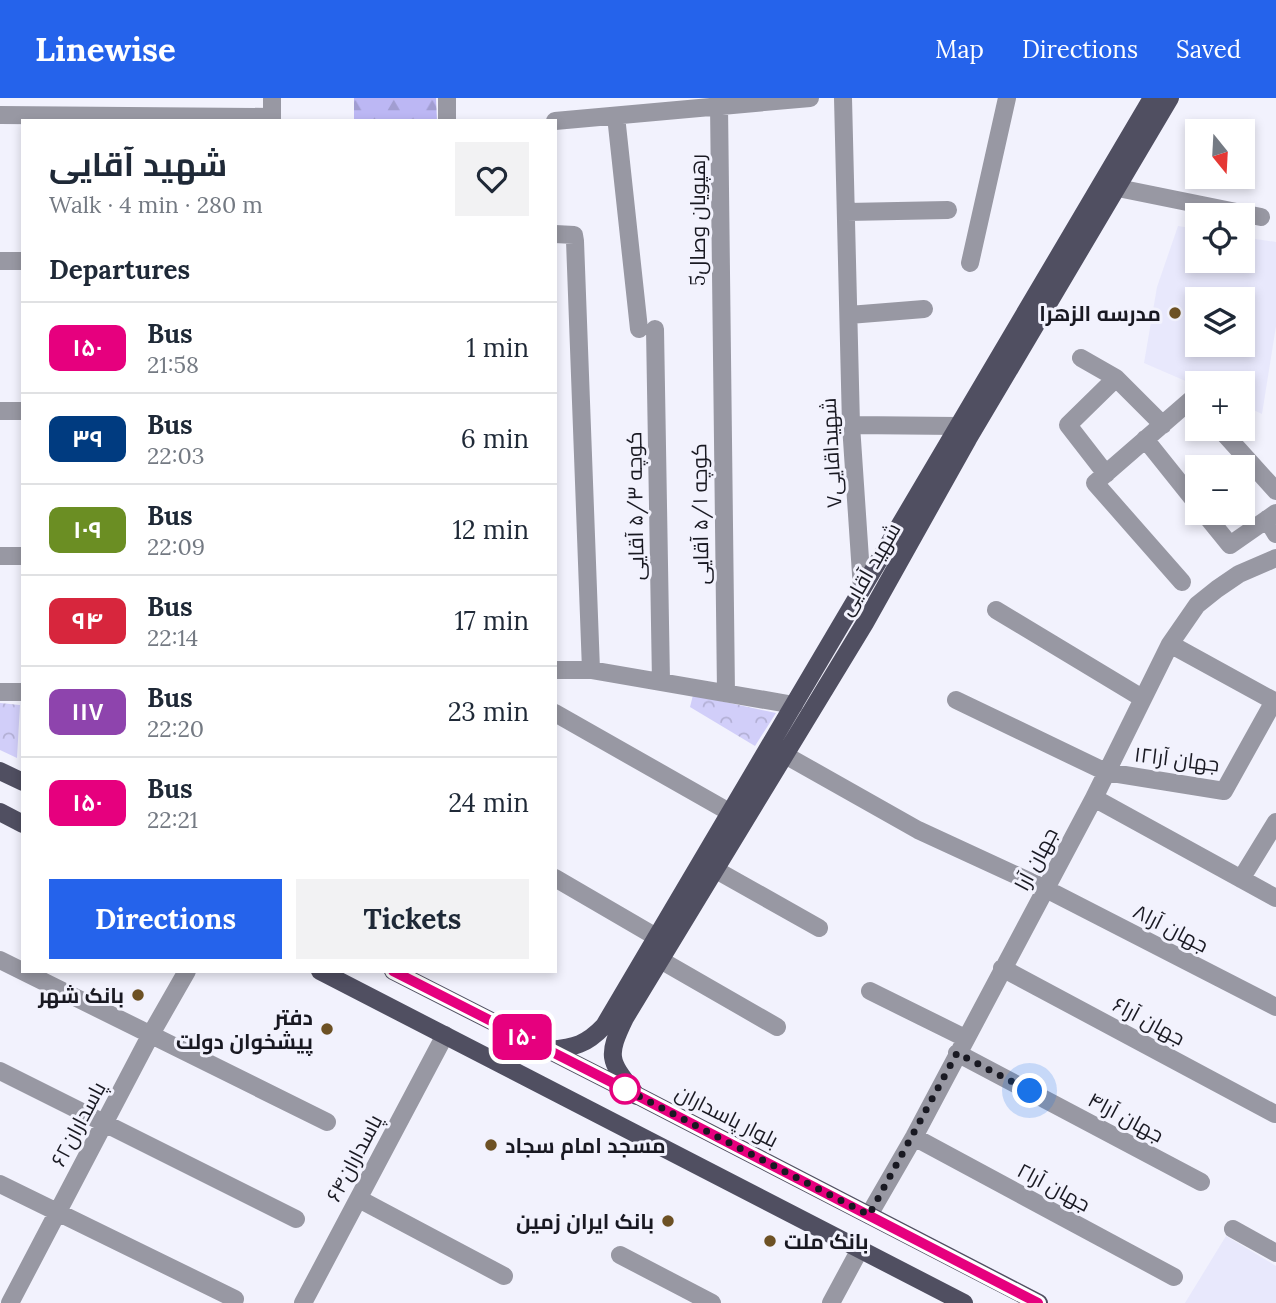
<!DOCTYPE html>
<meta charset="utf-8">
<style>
body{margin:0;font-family:Lora,Cairo,serif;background:#f2f2f3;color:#1f2937;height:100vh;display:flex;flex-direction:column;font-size:26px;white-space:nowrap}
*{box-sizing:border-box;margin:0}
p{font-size:23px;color:#747a83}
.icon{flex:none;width:38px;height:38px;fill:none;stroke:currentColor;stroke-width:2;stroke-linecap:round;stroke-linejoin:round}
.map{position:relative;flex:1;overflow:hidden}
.panel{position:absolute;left:21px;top:21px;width:536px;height:854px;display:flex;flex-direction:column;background:#fff;border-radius:0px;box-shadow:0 4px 10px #0003}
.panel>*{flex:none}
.badge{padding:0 14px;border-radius:10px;font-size:24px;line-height:46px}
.needle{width:46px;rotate:162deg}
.fabs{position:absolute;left:1185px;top:21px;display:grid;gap:14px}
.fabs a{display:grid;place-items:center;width:70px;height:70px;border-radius:0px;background:#fff;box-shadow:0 4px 10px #0003;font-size:35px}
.you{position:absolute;width:35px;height:35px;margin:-18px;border:5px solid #fff;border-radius:50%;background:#1a73e8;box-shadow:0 0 0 10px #1a73e833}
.map>.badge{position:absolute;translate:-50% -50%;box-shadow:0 0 0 4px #fff}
h2{padding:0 28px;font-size:26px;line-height:63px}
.round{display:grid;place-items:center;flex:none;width:74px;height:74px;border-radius:0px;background:#f2f2f3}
.overview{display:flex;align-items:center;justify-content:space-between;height:119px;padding:0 28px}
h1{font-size:33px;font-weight:700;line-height:52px}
.primary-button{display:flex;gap:14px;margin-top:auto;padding:14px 28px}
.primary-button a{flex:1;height:80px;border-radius:0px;background:#2563eb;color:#fff;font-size:28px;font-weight:700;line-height:80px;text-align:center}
.primary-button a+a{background:#f2f2f3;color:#1f2937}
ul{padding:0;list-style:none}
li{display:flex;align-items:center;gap:21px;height:91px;padding:0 28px;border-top:2px solid #e0e1e3}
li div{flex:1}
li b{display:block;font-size:26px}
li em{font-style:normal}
li .badge{min-width:77px;font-weight:700;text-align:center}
header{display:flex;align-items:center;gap:42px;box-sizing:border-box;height:98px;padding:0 35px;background:#2563eb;color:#fff}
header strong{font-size:33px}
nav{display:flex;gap:38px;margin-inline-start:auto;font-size:24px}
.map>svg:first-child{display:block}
</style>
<header>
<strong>Linewise</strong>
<nav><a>Map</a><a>Directions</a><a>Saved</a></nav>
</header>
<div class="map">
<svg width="1276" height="1205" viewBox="0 0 1276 1205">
<defs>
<pattern id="forest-firs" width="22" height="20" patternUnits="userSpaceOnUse" patternTransform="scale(1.75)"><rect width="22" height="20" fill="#bcb7f4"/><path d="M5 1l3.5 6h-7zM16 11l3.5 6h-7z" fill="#a19dd1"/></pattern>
<pattern id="park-crowns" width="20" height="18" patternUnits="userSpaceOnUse" patternTransform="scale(1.75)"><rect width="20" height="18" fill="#d1cef9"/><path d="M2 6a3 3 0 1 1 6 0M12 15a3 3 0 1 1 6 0" fill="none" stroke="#b3b0d5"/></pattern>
</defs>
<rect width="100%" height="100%" fill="#f2f2fd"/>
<path fill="#e8e8fc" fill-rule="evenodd" d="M1178,128L1197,131V163H1242L1243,139L1276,144V228L1262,316L1243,307L1242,285H1197V288L1144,265L1157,189ZM1197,201H1242V247H1197Z
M1226,1138L1276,1168V1205H1185Z"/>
<path fill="url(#forest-firs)" d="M354,0H436L437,23H354Z"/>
<path fill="url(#park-crowns)" d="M693,597L776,615L755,648L690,609Z
M0,605L20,607L17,660L0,652Z"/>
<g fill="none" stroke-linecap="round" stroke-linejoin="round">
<path stroke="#9898a3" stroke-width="18" d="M447,0V23
M843,0L851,327L862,491
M719,7L726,595
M0,17L272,19
M616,18L639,231
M272,23V0
M555,23L810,0
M1118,90L1261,119
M847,114L948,112
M555,136L574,137L575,143L591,572
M0,163H23
M970,165L1007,0
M849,217L924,211
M655,231L661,584
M1081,260L1116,280L1163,327
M0,313H23
M851,327L958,328
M1220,331L1276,393
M1145,341L1197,406
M1106,376L1068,327L1116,280
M1204,415L1230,447L1276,415
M1267,421L1276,436
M0,458H23
M1182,484L1095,385L1193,300L1197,305
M996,512L1142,600
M555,572H591L794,607
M0,594H23
M956,602L1106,674L1224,693L1274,603L1170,546
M555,615L731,715
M785,657L918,732L1046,791L1276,909
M1094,700L1276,800
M716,772L819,830
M555,780L658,840
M1241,781L1276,724
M650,856L777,929
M0,862L327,1024
M1002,870L1275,1016
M870,893L965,940
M957,955L1201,1084
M0,973L296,1121
M914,1039L1174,1179
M0,1086L235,1201
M359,1101L504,1178
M869,1117L914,1039L1094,700L1170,546L1197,507L1217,491L1239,476L1276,460
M1233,1131L1276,1155
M620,1157L712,1205
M10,1205L151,936L187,873
M303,1205L445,937
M831,1205L859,1153"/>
<path stroke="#504f61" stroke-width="18" d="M0,673L23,684
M0,714L23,726
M320,873L964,1205
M393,873L621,989L1039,1205
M549,952C575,949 586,947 604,928L1152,0
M637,998C610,963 605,961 625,920L865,525L968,341L1170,0"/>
</g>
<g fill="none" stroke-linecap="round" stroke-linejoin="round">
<defs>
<path id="line" d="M393,873L621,989L1038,1205"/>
</defs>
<use href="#line" stroke="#fff" stroke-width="16"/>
<use href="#line" stroke="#e6007e" stroke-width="10"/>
<path stroke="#191922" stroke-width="7" stroke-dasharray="0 12.6" d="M625,991L621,989L869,1117L957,955L1030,993"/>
</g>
<g fill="#6d5124" stroke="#f2f2fd" stroke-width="2.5">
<circle cx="1175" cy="215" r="7"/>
<circle cx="138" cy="897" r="7"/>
<circle cx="327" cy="931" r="7"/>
<circle cx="491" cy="1047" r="7"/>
<circle cx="668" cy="1123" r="7"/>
<circle cx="770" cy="1143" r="7"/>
</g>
<circle fill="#fff" stroke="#e6007e" stroke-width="3.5" cx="625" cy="991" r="14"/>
<g text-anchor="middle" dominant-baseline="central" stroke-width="6" stroke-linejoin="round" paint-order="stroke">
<g font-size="21" fill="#191922" stroke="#f2f2fd">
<text transform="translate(697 122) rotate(-90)">رهپویان وصال5</text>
<text transform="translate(831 355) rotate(-93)">شهیداقایی۷</text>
<text transform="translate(635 408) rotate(-91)">کوچه ۵/۳ آقایی</text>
<text transform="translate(700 416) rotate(-91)">کوچه ۵/۱ آقایی</text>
<text transform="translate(869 471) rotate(-60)">شهید آقایی</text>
<text transform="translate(1177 661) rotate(7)">جهان آرا۱۲</text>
<text transform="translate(1036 761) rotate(-62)">جهان آرا</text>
<text transform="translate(1171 830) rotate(27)">جهان آرا۸</text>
<text transform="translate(1149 923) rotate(28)">جهان آرا۶</text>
<text transform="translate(727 1018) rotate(27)">بلوار پاسداران</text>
<text transform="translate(1126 1019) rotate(28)">جهان آرا۴</text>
<text transform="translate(78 1026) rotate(-62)">پاسداران۶۲</text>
<text transform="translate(354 1060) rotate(-62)">پاسداران۶۴</text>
<text transform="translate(1054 1089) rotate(28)">جهان آرا۲</text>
</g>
<g font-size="21" font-weight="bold" fill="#191922" stroke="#f2f2fd" text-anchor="end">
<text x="1161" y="215">مدرسه الزهرا</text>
<text x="124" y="897">بانک شهر</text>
<text x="313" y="919">دفتر<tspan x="313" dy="24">پیشخوان دولت</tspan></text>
<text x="505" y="1047" text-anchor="start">مسجد امام سجاد</text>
<text x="654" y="1123">بانک ایران زمین</text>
<text x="784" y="1143" text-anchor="start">بانک ملت</text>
</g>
</g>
</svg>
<div class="fabs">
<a><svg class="needle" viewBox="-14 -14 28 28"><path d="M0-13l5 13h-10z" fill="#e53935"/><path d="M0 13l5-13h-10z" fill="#747a83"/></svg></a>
<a><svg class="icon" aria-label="locate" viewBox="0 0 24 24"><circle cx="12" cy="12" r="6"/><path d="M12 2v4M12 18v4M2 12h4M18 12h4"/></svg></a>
<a><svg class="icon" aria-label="layers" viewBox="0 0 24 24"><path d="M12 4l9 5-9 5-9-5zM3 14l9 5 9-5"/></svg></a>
<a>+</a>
<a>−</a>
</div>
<div class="you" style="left:1030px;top:993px"></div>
<b class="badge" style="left:522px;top:939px;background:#e6007e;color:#fff">۱۵۰</b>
<section class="panel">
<div class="overview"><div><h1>شهید آقایی</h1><p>Walk · 4 min · 280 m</p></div><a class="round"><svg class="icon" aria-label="heart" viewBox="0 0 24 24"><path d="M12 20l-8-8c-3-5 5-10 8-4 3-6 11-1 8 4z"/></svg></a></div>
<h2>Departures</h2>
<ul>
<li><span class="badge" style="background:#e6007e;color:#fff">۱۵۰</span><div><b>Bus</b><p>21:58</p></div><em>1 min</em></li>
<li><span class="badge" style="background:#003b80;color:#fff">۳۹</span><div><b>Bus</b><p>22:03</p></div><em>6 min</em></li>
<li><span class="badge" style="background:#6b8e23;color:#fff">۱۰۹</span><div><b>Bus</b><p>22:09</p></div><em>12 min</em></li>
<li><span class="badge" style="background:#d7263d;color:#fff">۹۴</span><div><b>Bus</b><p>22:14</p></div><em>17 min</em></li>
<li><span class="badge" style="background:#8e44ad;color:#fff">۱۱۷</span><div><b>Bus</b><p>22:20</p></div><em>23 min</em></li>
<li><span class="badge" style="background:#e6007e;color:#fff">۱۵۰</span><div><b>Bus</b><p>22:21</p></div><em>24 min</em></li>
</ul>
<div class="primary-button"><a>Directions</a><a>Tickets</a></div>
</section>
</div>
